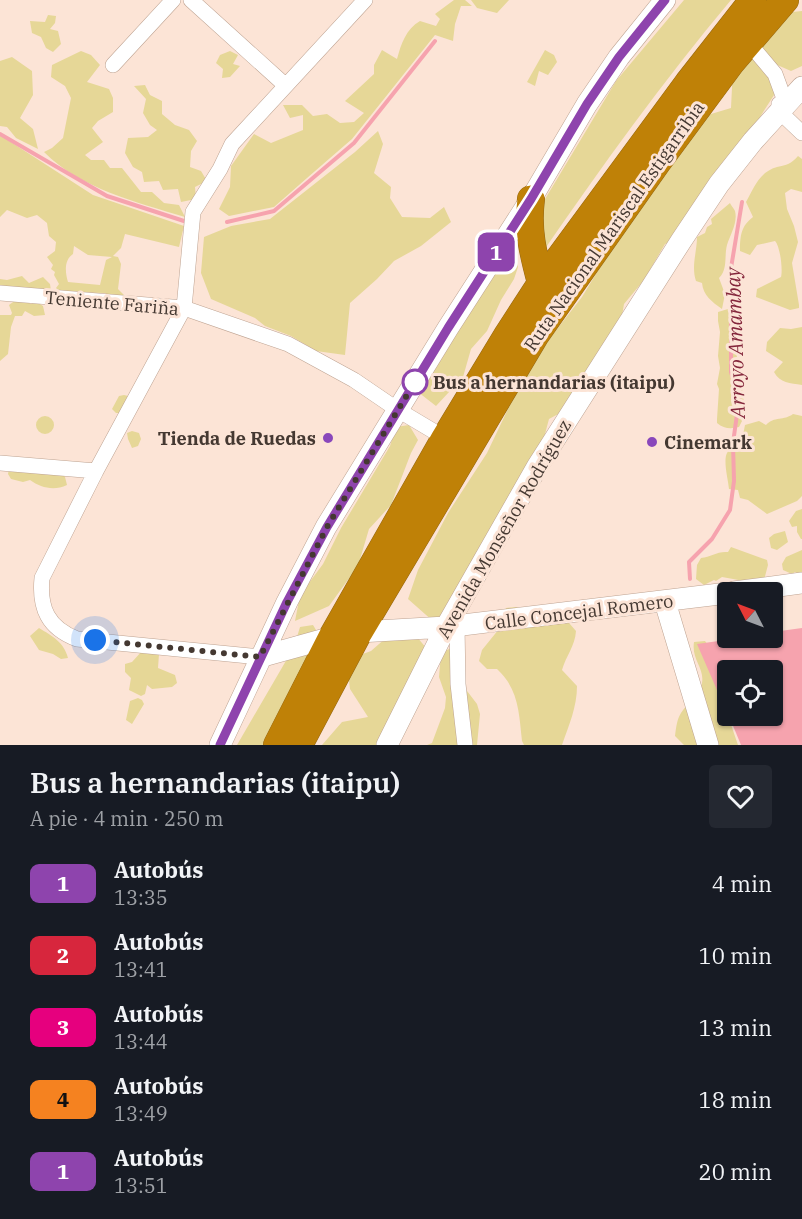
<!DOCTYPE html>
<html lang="es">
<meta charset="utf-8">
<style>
body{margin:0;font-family:"IBM Plex Serif",serif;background:#242831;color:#f1f3f6;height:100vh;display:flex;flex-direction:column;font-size:22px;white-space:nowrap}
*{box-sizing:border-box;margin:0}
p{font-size:20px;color:#9ea1a6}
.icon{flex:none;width:33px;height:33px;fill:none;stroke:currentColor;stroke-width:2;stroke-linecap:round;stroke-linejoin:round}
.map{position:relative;height:745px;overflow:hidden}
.panel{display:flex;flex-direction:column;background:#171b24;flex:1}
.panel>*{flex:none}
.badge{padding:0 12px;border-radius:9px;font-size:21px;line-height:39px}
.needle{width:39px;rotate:312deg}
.controls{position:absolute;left:717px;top:582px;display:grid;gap:12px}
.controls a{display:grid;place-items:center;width:66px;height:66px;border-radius:6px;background:#171b24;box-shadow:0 2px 4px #0004;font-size:30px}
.you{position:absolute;width:30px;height:30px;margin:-15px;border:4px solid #fff;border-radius:50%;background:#1a73e8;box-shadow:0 0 0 9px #1a73e833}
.map>.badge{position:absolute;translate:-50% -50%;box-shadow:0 0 0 3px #fff}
.round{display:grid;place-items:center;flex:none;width:63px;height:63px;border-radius:6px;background:#242831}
.head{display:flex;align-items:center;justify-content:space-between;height:102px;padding:0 30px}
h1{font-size:28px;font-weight:600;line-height:45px}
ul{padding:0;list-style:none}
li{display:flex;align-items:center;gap:18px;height:72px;padding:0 30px}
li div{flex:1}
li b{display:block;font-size:22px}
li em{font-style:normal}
li .badge{min-width:66px;font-weight:700;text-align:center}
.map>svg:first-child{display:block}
</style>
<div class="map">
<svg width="802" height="745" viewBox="0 0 802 745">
<rect width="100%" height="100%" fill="#fce4d6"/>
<path fill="#e6d797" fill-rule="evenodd" d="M454,0H465L472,6H461L455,24L453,41L435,35L352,139L307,178L274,207L229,216L219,209L230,187L231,166L254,134L271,143L303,130V115L290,118L283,105H302L313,116L327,114L340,123L354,122L364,113L345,101L374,74V65L382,50L397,59C401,44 406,29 420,21L436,26L440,19L435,14Z
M471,0H509L497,13L477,8Z
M684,0H731C663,81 602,166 542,253V204L616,81Z
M802,11V66L791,71L775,64L757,47L783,13Z
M48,15L56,16L55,23L50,29L58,31L61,44L53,52L46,48L41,37L32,33L30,21L45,22Z
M545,50L554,55L557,62L548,75L539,71L535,86L527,82Z
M81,51L91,55L100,65L87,82L109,89L113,98V112L98,121L92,128L103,142L85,155L91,160H104L110,168H122L141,192H152L164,203L179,205L185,217C136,202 81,189 44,152L52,148L63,138L71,98L65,86L51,77L52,65Z
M230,51L238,55L233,64L240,66L230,77L222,78L223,69L216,63L220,55Z
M753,53L778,83L774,95L760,117L754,137L675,240L665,244L644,280L624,304L620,328L562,412L549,419L541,449L447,611L434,622L408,599L418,570L448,513L487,453L519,386L550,338L582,297L625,226L701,117L731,108L733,67Z
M12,57L32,71L33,95L20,118L33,129L38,149L16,138L7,127L0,126V61Z
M145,85L150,95L162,101V114L175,125L189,130L197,141L191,151L190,167L201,171L207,181L195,187L196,199L181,202L178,189L163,190L159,181L144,182L142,172L133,167L125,153L128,138L148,137L157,130L150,125L143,113L146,99L134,86Z
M378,131L383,144L374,173L391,187L390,198L402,217L430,218L444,207L451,222L421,246L394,261L377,279L350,303L345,355L316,351L291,336L265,326L255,318L211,299L201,273L204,237L231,226L270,219L355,152Z
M0,135L93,195L184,226L179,247L125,234L121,248L113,256L118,257L121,264L118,289L124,295V298L111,297L105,293L60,292L56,288L59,284L54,275L55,272L51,269L53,265L47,257L55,251L56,242L49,236L47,223L37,215L27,218L7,210L0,217ZM74,246L88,255L112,257L106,260L100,285L68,282C65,272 64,260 73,254Z
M798,156L802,159V192L791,189L785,193L787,209L794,226L798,242L792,263L799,305V308L790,310L756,297L757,289L781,277C783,269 780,246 775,241L757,245L750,255L740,251C740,236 741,226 753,217L746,202C754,188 759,172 777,167C787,165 791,164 798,156Z
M730,203C730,204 735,210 735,211C738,223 730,235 727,245C724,257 728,269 719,278L725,294L722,309C712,302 703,295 702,283L696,281C691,266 697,252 697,237L705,233L707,227L712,224L711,219Z
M514,254L518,267L514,279L501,300L487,331L471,349L463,377L436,406L418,392L504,255Z
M22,276L29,283L43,277L50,284L51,291L0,289V279L7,280Z
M24,300L31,304L35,301L43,306L45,315L34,316L25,311L22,316H15L11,327L8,354L0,361V315H11L12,313L9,305L13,302Z
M728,309C741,321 729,337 736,351L746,413L739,427C731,429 724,429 717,423V419L719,389L717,384L720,368L718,356L720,332L718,321V312Z
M802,327V385C790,383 780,383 774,372L783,362L766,351L767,342L780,328L791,329Z
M124,395L128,396L120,413H116L112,409L119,396Z
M793,414L802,416V496L797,501L767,514L748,500L740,498L738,490L729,489C728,479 723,461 727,453C731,447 736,443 738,436L743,435L745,425L759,421L766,425C774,416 784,421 793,414Z
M36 425a9 9 0 1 1 18 0a9 9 0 1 1-18 0Z
M409,425L418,440L411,453L391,505L369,529L358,566L329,606L295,621L300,595L323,564L341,528L390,446L396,427Z
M132,431L139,433L141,439L138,446L132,448L128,439L127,433Z
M9,469L61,472L65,477L67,485C54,491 41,488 30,480L23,482L11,479L8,474Z
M802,509V539H801L797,532V526L792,527L789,521L796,511Z
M785,531L788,542L777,550L771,548L769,538L774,534Z
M731,547L767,560L768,565L764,580L744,581L722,577L716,581L714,580L704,585L696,579L697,565L701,558C711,557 717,551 728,552Z
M802,550V576L795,572L792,574L783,570L782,564L786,557Z
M516,607L558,624L569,623L576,631C575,646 566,656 562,670L577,686C577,707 569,725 562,745H524L522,741C519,714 519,689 497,669H487L479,661L482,650L499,629L506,608Z
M313,625L322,640L269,745H237L294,647L300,627Z
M39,628C52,636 64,642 68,658L61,659L53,654L39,650L30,636Z
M387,637H417L427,649L389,745H322L342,722L368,717L350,689L348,673L360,655L371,651Z
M705,641L711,649L728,696V716L738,745H684L675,736C676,728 677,719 681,713C687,703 698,698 701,687C707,669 691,661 694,642Z
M451,648L464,687L477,704L480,714L477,745H427L432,743L445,708L446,697L439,677L441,653Z
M142,651L159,654L158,668L175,675L177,683L172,687L152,689L147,685L145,694L141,696L129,690L131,678L125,672V664L132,662Z
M138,698L142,700L144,704L132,724L126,720L130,701Z"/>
<path fill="#f6a3ae" d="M802,628V745H741L729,716H772V670H728L727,713L697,644L740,638H772L773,632Z"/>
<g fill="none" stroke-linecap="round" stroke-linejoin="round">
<path stroke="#f6a3ae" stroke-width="4" d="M0,134L107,196L187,222
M227,222L274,211L354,143L435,41
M690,579L689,562L712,539L730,510L734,481L733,443L739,400L731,372V268L742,202"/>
<defs>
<path id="street" d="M191,0L285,85
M748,42L775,74L786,104
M113,65L173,0
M779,104L780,112L802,133
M0,293L184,308L288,344L354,380L398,410L445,438
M0,463L96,471
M457,626L458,684L465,745
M260,657L77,639C48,628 39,608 42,578L96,471L184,308L193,212L220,169L232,144L365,0"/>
<path id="secondary" d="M734,592L802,583
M665,602L708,745
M260,657L332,637L359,632L446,627L728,593
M220,745L287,602L326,527L448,328L531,199L587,104L619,57L665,0
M387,745L446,627L537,467L681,241L719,184L753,141L802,87"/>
<path id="highway" d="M531,199C527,230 533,253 541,283
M277,745L332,637L445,438L508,334L541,283L688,83L753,0
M299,745L359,632L535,336L657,163L731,63L785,0"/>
</defs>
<use href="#street" stroke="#bea392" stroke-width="16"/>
<use href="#secondary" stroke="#bea392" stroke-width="22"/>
<use href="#highway" stroke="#946716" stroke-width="28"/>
<use href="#street" stroke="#fff" stroke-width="15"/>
<use href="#secondary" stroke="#fff" stroke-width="21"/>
<use href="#highway" stroke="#bf8107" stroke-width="27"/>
</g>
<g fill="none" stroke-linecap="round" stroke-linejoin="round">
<defs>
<path id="line" d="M220,745L287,602L327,527L448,328L531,199L587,104L619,57L665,0"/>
</defs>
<use href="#line" stroke="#fff" stroke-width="14"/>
<use href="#line" stroke="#8e44ad" stroke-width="9"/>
<path stroke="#443831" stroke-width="6" stroke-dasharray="0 10.8" d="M95,640L260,657L327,527L415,382"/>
</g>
<circle fill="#fff" stroke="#8e44ad" stroke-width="3" cx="415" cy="382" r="12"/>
<g fill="#8947bb" stroke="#fce4d6" stroke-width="2">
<circle cx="328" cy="438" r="6"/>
<circle cx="652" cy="442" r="6"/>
</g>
<g text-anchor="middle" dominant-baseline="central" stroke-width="6" stroke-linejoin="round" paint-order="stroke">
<g font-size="18" fill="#443831" stroke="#fce4d6">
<text transform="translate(614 226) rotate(-55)">Ruta Nacional Mariscal Estigarribia</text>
<text transform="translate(112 303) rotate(5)">Teniente Fariña</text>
<text transform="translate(504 529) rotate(-60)">Avenida Monseñor Rodríguez</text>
<text transform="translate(579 612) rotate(-7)">Calle Concejal Romero</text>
</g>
<g font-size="18" font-weight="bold" fill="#443831" stroke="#fce4d6" text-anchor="start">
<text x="433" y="382">Bus a hernandarias (itaipu)</text>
</g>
<g font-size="18" font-weight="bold" fill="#443831" stroke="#fce4d6" text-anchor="end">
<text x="316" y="438">Tienda de Ruedas</text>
<text x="664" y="442" text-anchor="start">Cinemark</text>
</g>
<g font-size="20" font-style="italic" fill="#84263b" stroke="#fce4d6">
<text transform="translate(735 343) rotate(-92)">Arroyo Amambay</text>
</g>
</g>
</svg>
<div class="controls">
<a><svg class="needle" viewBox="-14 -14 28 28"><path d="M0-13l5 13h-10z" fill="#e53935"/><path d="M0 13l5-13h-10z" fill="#9ea1a6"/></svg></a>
<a><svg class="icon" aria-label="locate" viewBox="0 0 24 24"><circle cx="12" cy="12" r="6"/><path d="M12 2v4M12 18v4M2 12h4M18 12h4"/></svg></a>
</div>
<div class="you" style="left:95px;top:640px"></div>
<b class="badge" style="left:496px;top:252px;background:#8e44ad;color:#fff">1</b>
</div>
<section class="panel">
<div class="head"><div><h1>Bus a hernandarias (itaipu)</h1><p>A pie · 4 min · 250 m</p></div><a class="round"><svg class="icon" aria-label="heart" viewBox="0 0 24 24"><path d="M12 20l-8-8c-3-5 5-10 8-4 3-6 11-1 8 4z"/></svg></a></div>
<ul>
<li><span class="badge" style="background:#8e44ad;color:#fff">1</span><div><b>Autobús</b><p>13:35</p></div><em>4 min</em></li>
<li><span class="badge" style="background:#d7263d;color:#fff">2</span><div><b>Autobús</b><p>13:41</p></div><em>10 min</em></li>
<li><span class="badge" style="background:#e6007e;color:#fff">3</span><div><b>Autobús</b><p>13:44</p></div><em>13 min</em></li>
<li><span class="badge" style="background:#f58220;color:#111">4</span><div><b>Autobús</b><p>13:49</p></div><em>18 min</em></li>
<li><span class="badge" style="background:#8e44ad;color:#fff">1</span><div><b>Autobús</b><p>13:51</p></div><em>20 min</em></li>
</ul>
</section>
